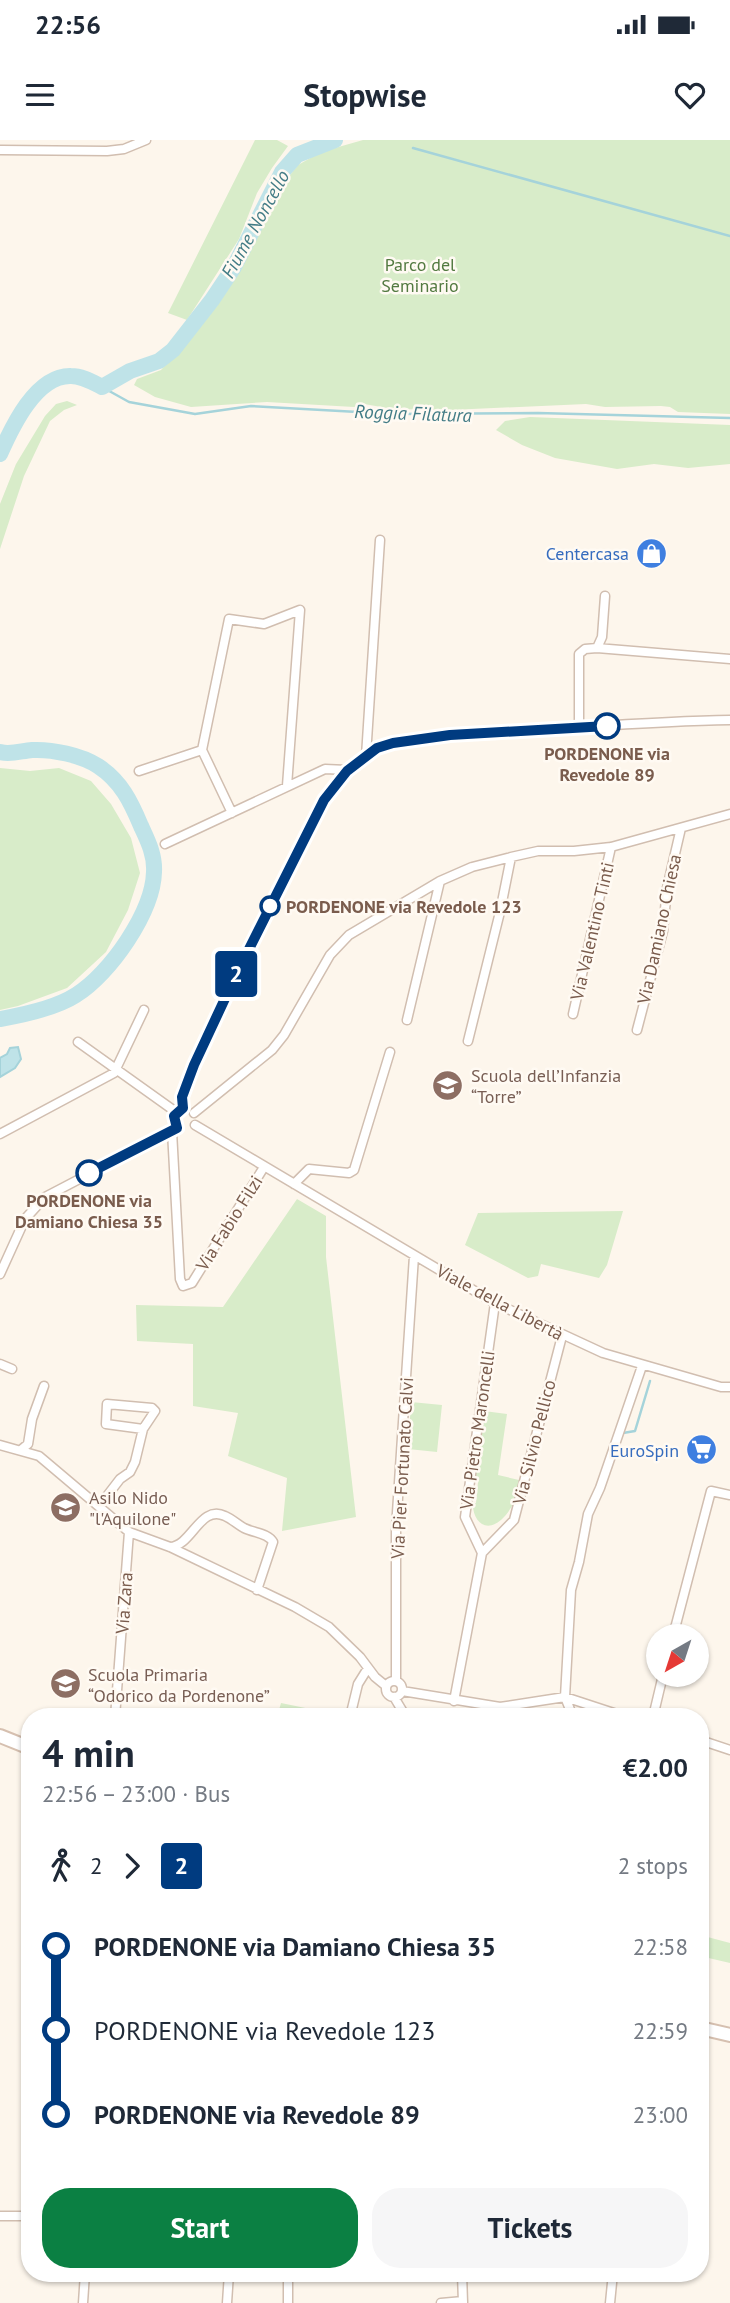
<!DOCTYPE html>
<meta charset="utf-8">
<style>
body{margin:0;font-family:"PT Sans",sans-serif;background:#f6f6f7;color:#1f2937;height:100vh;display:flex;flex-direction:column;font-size:26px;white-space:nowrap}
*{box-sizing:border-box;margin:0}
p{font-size:23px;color:#747a83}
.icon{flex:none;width:38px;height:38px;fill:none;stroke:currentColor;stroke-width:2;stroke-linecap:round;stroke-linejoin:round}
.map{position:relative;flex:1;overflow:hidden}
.details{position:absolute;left:21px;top:1568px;width:688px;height:574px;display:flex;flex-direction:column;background:#fff;border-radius:28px;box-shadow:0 2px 5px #0004}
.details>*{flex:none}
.badge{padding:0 14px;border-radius:5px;font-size:24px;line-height:46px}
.needle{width:46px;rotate:219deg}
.buttons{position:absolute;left:646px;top:1484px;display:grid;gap:14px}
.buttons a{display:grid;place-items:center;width:63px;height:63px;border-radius:50%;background:#fff;box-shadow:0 2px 5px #0004;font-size:35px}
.map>.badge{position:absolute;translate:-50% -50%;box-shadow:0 0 0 4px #fff}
.legs{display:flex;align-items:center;gap:10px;height:77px;padding:0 21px;font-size:23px}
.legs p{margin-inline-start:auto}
.headline{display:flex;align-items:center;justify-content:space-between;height:119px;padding:0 21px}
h1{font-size:38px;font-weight:700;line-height:52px}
.action{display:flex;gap:14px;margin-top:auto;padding:14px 21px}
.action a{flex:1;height:80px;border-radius:28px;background:#0b8043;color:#fff;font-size:28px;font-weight:700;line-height:80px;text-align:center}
.action a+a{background:#f6f6f7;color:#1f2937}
ul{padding:0 21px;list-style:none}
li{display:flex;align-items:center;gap:24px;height:84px;font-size:26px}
li i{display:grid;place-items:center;width:10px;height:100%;margin:0 9px;background:currentColor}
li i::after{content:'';width:18px;height:18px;margin:-9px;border:5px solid;border-radius:50%;background:#fff}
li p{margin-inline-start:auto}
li:first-child i{background:linear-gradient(#0000 50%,currentColor 0)}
li:last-child i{background:linear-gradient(currentColor 50%,#0000 0)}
.status{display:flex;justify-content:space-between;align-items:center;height:49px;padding:0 35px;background:#fff;direction:ltr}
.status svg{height:19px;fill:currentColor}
header{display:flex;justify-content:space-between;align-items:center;height:91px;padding:0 21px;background:#fff;font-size:32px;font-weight:700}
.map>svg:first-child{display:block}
</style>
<div class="status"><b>22:56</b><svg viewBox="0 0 49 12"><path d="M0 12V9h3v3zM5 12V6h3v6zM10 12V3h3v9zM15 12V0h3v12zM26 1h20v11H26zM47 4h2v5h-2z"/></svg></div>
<header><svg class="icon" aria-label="menu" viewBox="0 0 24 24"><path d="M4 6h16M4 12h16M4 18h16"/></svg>Stopwise<svg class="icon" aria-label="heart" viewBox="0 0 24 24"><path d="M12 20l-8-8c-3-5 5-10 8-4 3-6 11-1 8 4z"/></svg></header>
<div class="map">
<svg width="730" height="2163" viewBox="0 0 730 2163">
<rect width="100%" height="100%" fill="#fdf6ec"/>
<path fill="#d8ecc9" d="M255,0H277L288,6L272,28L257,53L239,99L187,180L168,173Z
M363,0H730V274L678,272L670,267L661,266L605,267L586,264L450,270L393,269L364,264L354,267L267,262L191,267L155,257L134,245L137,239L161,230L201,186L252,107L286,40L298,25L321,12Z
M67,261L77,265L64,270L50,281L24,336L0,409V364L16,324L45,276L56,264Z
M530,277L730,285V324L688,328L654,324L617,329L555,318L522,305L496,290L505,281Z
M0,628L30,631L59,628L91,641L111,664L131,698L140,733L128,770L106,812L67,848L18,866L0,870Z
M297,1059L326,1076V1117L356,1377L282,1391L287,1338L228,1316L238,1273L193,1266V1204L137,1201L136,1165L223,1167Z
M623,1071L607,1125L599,1138L541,1124L538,1136L528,1138L465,1105L478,1073Z
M411,1262L442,1265L437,1312L408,1309Z
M484,1271L507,1274L498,1335L519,1340L517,1349L519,1350C515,1361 510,1372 501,1380C485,1394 472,1380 473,1363H476L478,1342H475Z
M281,1563L320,1571L319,1577H277Z
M700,1795L730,1803V1823L700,1816Z"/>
<path fill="#bfe3e8" stroke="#a5d3da" stroke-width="2" d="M18,907L21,919L15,928L0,937V918L7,914L10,908Z"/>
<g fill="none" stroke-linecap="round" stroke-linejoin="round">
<path stroke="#a5d3da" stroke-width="2.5" d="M413,8L730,96
M102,247L129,262L195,274L251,266L394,274L538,273L730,278
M623,1293L635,1291L650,1241"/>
<path stroke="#bfe3e8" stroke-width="16" d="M0,314C12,287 36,235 71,236C82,236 92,242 102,247L130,231L159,221L173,210L212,160L234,127L282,32L297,15L335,0
M0,612C10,615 21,611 32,610C52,609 81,615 98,626C121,641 131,662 141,686C148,701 155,715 154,732C153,772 110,834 76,855C56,868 23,875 0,879"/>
<defs>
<path id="street" d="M1,10L107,11L124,9L146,0
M597,508L730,519
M579,587V514L585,509L597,508L602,497L605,456
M366,616L380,400
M139,631L202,610
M232,673L202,610L229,479L264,484L300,470L287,646
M165,704L325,629L347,630
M573,874L611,707
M407,880L440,741
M637,890L663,791L667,748L681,688
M468,901L500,772L511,717
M78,902L176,972
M183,968C181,939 232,842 247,812C265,775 283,739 302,703C315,678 326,650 347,631C359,620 375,608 391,603C429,593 479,593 518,591C589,587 659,581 730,580
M194,973L272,910L284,895L330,815L349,795L440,741L472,727L511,717L538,711H574L611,707L730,674
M195,985L495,1163L603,1213L721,1247H730
M172,991L180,1139L183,1146L192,1143L264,1027
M0,994L114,933L144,870
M294,1044L309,1029L349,1033L354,1030L390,912
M0,1134L25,1079L45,1057L177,988
M0,1224L12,1229
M0,1305L39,1316L129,1392L170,1407L295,1467L329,1487L360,1517L375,1537L386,1546
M22,1309L28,1304L32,1279L44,1246
M100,1365L120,1339L130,1332L135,1322L143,1289L155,1271L152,1268L107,1264L106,1284L143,1289
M170,1407C192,1406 200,1364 225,1376C232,1379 237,1384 244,1388C254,1393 268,1393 273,1402L257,1450
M482,1413L465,1377L495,1163
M673,1496L711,1351L730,1355
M396,1540V1388L414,1116
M386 1549a8 8 0 1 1 16 0a8 8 0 1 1-16 0Z
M402,1551L500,1567L565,1557L626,1577
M394,1557L406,1577
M454,1561L482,1413L514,1380L562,1196
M115,1577L129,1392
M350,1577L358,1544L368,1528
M573,1577L565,1557L571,1450L579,1422L588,1374L600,1348L642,1226
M653,1577L663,1535
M700,1600L730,1610
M0,2076H30
M462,2133L463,2163
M83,2163L85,2133
M227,2163L229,2133
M288,2163V2133
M441,2163L463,2161
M610,2163L613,2133"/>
<path id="secondary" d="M0,1596L30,1608
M700,1888L730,1895"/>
</defs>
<use href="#street" stroke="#d1beb0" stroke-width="11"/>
<use href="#secondary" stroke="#d6c0b0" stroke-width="16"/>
<use href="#street" stroke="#fff" stroke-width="8"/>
<use href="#secondary" stroke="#fff" stroke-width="12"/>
</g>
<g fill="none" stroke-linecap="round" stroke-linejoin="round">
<defs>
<path id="line-1" d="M89,1033L177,988L174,976L183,968L182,957L194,925L236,835L324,660L347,631L377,608L393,603L450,595L607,586"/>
</defs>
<use href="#line-1" stroke="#fff" stroke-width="16"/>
<use href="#line-1" stroke="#003b80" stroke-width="10"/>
</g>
<defs>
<symbol id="shop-disc" viewBox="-11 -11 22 22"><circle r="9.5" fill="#3f7fe0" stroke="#fffaf3"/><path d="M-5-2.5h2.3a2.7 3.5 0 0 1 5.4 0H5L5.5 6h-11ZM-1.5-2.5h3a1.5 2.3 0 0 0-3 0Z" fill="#fff"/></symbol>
<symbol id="school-disc" viewBox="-11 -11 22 22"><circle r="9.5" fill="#8d6e63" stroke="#fffaf3"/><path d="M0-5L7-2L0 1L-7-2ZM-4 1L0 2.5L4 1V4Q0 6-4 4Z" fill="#fff"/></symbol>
<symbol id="supermarket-disc" viewBox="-11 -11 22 22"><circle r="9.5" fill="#3f7fe0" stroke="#fffaf3"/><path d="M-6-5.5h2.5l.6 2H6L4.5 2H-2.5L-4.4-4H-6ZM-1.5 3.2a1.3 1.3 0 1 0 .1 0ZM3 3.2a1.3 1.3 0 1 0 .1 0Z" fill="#fff"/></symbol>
</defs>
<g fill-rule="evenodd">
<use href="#shop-disc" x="634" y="396" width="35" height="35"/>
<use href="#school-disc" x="430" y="928" width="35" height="35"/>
<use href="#supermarket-disc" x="684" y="1292" width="35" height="35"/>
<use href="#school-disc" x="48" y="1350" width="35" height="35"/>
<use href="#school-disc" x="48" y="1526" width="35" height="35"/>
</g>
<g fill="#fff" stroke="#003b80" stroke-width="3.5">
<circle cx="607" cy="586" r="12"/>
<circle cx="270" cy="766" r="9"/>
<circle cx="89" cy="1033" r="12"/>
</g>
<g text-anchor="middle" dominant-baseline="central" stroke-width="5" stroke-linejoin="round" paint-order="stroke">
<g font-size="18" fill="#537a41" stroke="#fffaf3">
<text x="420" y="124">Parco del<tspan x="420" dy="21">Seminario</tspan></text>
</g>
<g font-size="18" fill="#366cbe" stroke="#fffaf3" text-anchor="end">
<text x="629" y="413">Centercasa</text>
<text x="679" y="1310">EuroSpin</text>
</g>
<g font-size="18" font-weight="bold" fill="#7a5c4d" stroke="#fffaf3">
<text x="607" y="613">PORDENONE via<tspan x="607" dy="21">Revedole 89</tspan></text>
<text x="286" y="766" text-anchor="start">PORDENONE via Revedole 123</text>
<text x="89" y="1060">PORDENONE via<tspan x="89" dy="21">Damiano Chiesa 35</tspan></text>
</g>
<g font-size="18" fill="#7a5c4d" stroke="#fffaf3">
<text transform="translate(659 789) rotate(-78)">Via Damiano Chiesa</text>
<text transform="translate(592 791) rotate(-77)">Via Valentino Tinti</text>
<text transform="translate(229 1083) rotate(-58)">Via Fabio Filzi</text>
<text transform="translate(500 1162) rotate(28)">Viale della Libertà</text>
<text transform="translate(477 1290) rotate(-82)">Via Pietro Maroncelli</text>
<text transform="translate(534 1302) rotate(-76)">Via Silvio Pellico</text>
<text transform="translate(402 1328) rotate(-87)">Via Pier Fortunato Calvi</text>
<text transform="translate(124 1463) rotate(-86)">Via Zara</text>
</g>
<g font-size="18" fill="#785e54" stroke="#fffaf3" text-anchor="start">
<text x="471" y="935">Scuola dell’Infanzia<tspan x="471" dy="21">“Torre”</tspan></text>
<text x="89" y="1357">Asilo Nido<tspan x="89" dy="21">"l'Aquilone"</tspan></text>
<text x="88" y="1534">Scuola Primaria<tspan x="88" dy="21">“Odorico da Pordenone”</tspan></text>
</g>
<g font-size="19" font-style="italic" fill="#437c86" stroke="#fffaf3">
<text transform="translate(255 84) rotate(-61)">Fiume Noncello</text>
<text transform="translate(413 273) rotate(2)">Roggia Filatura</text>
</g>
</g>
</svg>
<div class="buttons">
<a><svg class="needle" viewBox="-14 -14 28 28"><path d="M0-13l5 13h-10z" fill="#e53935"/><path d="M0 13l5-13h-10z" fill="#747a83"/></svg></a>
</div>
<b class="badge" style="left:236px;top:834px;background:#003b80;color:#fff">2</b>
<section class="details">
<div class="headline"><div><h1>4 min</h1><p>22:56 – 23:00 · Bus</p></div><b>€2.00</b></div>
<div class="legs"><svg class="icon" aria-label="walk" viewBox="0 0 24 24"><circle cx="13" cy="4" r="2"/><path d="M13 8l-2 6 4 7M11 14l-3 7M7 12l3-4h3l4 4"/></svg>2<svg class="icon" aria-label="forward" viewBox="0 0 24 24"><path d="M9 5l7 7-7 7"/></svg><b class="badge" style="background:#003b80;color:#fff">2</b><p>2 stops</p></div>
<ul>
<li><i style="color:#003b80"></i><b>PORDENONE via Damiano Chiesa 35</b><p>22:58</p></li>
<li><i style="color:#003b80"></i><span>PORDENONE via Revedole 123</span><p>22:59</p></li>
<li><i style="color:#003b80"></i><b>PORDENONE via Revedole 89</b><p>23:00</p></li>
</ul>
<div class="action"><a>Start</a><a>Tickets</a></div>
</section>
</div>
